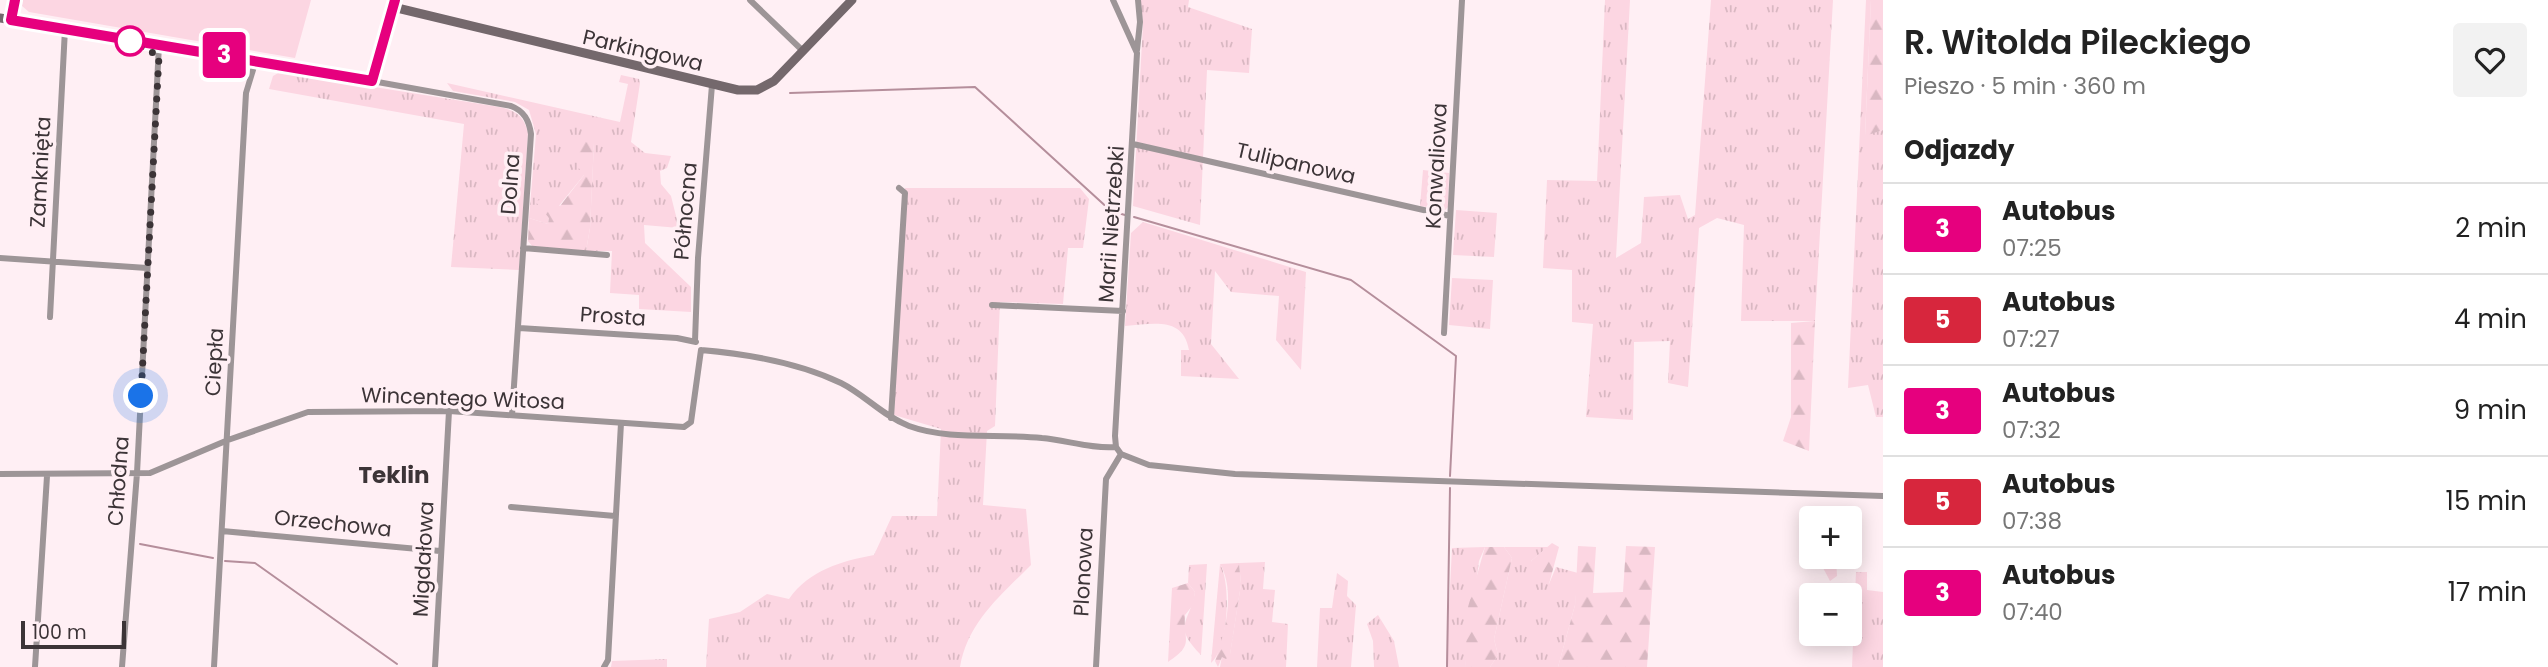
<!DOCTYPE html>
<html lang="pl">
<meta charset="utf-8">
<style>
body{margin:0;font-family:Poppins,sans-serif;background:#f2f2f2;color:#222;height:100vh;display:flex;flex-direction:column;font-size:26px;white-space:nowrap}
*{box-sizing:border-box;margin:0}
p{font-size:23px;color:#767676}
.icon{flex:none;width:38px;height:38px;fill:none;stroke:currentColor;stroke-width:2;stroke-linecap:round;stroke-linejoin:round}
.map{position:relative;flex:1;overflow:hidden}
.details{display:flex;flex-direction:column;background:#fff;width:665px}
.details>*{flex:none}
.badge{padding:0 14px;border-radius:5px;font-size:24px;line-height:46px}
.controls{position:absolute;left:1799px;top:506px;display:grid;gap:14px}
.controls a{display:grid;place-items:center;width:63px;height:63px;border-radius:7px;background:#fff;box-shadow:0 4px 18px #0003;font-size:35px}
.scale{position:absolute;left:21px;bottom:18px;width:105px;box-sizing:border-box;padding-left:7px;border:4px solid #3c3437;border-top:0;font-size:19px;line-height:24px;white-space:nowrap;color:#3c3437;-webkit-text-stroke:5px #ffeff4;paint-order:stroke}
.you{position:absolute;width:35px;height:35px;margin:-18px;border:5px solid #fff;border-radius:50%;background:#1a73e8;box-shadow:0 0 0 10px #1a73e833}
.map>.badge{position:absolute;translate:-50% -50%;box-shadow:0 0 0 4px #fff}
h2{padding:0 21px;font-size:26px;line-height:63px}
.round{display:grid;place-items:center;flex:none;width:74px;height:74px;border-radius:7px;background:#f2f2f2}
.overview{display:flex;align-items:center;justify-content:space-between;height:119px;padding:0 21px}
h1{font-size:33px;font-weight:600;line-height:52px}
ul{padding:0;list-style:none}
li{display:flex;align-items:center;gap:21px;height:91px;padding:0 21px;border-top:2px solid #e0e0e0}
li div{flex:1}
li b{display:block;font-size:26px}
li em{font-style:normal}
li .badge{min-width:77px;font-weight:700;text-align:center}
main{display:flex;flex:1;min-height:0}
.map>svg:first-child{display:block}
</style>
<main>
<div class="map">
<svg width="1883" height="667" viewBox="0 0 1883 667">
<defs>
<pattern id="grass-tufts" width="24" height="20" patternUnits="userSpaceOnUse" patternTransform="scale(1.75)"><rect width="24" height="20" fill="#fcd6e2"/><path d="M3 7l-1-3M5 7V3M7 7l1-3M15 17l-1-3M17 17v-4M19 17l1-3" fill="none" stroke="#d9b8c2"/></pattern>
<pattern id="forest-firs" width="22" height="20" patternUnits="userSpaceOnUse" patternTransform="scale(1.75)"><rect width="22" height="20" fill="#fcd6e2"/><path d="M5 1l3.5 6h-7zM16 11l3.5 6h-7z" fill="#d9b8c2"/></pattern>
</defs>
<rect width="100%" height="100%" fill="#ffeff4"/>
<path fill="url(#grass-tufts)" d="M1140,0H1189L1188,7L1252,29L1249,73L1207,70L1200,225L1133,206L1143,24Z
M1605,0H1630L1616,258L1641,243L1644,197L1680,195L1688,219L1695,215L1711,0H1833L1815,321H1741L1744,225L1717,218L1699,228L1688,387L1668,383L1670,341L1634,342L1633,420L1586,417L1593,324L1572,322V270L1543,268L1547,180L1597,181Z
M1866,0H1871L1865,135L1883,130V417H1876L1868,385L1848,388Z
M280,72L487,105C507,108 523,110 528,133L519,270L451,267L464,124L269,89L273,76Z
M621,75L639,79L640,83L631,142L645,153L671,156L667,168L660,171L661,184L671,196L679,228L644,225L645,243L691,287V312L639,309V295L610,293L612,251H586L590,228L594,142L584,175L549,218L548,224L529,218L536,134L529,110L515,102L453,91L447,83L620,122L628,84L619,82Z
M1423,170L1449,173L1448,207L1445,210L1420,206Z
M905,188H1080L1089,199L1083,248H1068L1063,304L1000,302L995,426L987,431L983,505L1026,509L1031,565C1000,596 968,622 960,667H706L709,619L740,612L767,594L789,599C809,570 842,561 874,555L892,516H937L941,429L894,415Z
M1456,210L1497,213L1494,257L1453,255Z
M1143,222L1306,272L1301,370L1276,340L1279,296L1231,292L1215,271L1211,344L1239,379L1181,376V350H1189C1183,316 1153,324 1125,326L1131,233Z
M1452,278L1493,280L1490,329L1449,325Z
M1485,547L1479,561L1465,667H1446L1452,548Z
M1504,547H1548L1531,561L1549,584L1556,567L1578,573L1575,605L1558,667H1490L1498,655L1494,639L1512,558Z
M1265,562L1263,589L1275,590L1272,622L1288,624L1286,667H1220L1222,656L1230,654L1241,584L1239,563Z
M1207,564L1201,655C1171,625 1190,623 1195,592L1188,583L1189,565Z
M1220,564C1231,583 1229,647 1211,663Z
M1856,572H1867V590L1883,592V667H1852Z
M1337,573L1348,581L1347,596L1356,605L1351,667H1317L1320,608H1332Z
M1378,615L1394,641L1399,667H1374L1373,641L1367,624Z
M667,659V667H611L612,661Z"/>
<path fill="url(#forest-firs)" d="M1871,0H1883V130L1865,136Z
M571,140L594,142L590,228L586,251L533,247L528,241L529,218L548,224L549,218L535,201L550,198L560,206L584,175L578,167Z
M1815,321L1809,451L1783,441L1791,417V323Z
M1815,509L1825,514L1836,509L1839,518H1811V556L1836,557L1837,576L1830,581L1821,564L1805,557L1809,513Z
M1552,543L1559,547L1549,584L1536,578L1531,561Z
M1578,546L1596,547L1593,593L1623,592L1626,546L1655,547L1647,667H1558L1575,605Z
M1485,547H1504L1512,558L1494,639L1498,655L1490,667H1465L1468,607Z
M1239,563L1241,584L1230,655L1226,659L1222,657L1218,667L1215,661C1225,633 1236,591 1220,564Z
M1188,583L1195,592L1193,605L1185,615C1183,641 1195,644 1168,662L1172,588Z"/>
<path fill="#fcd6e2" d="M23,0H311L295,58L29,12L22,6Z"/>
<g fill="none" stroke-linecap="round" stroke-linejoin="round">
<path stroke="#b58e9b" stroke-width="2" d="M790,93L975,87L1111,211L1125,215
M1134,217L1351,280L1456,356L1450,476
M140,544L213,558
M225,561L255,563L397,664
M1447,667L1450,488"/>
<path stroke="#9d9597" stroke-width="6" d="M750,0L803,51
M1113,0L1137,53L1115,436L1116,447L1121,454
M11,20L15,0
M1137,50L1140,22L1138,0
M372,81L511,106C524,111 529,120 531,134L512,415
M1133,144L1450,216
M523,248L607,255
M0,258L147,268
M992,305L1123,311
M50,317L65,29
M519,328L677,338L696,342
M1444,333L1462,0
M695,341L698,258L712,85
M701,350C748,354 797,362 841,383C865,395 883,416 909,426C950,441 998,433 1042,438C1066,440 1091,449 1116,447
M891,418L905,193L899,188
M1121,454L1149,465L1235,474L1883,496
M0,474L150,473L228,440L308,412L449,411L684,427L691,422L701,350
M511,507L615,516
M222,531L440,551
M35,667L47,476
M122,667L137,473L159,45
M214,667L246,93L256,60
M435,667L449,411
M604,667L608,660L621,423
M1096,667L1106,479L1121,454"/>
<path stroke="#74686c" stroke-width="9" d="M393,7L738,90H757L774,81L852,0
M0,18L372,81L395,0"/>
</g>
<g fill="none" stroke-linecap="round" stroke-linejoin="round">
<defs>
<path id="line" d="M15,0L11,20L372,81L395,0"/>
</defs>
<use href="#line" stroke="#fff" stroke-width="16"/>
<use href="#line" stroke="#e6007e" stroke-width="10"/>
<path stroke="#3c3437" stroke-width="7" stroke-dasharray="0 12.6" d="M130,41L159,56L141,396"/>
</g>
<circle fill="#fff" stroke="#e6007e" stroke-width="3.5" cx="130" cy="41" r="14"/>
<g text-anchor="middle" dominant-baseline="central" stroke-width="7" stroke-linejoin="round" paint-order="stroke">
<g font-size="21" fill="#3c3437" stroke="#ffeff4">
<text transform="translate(643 50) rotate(13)">Parkingowa</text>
<text transform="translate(1296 163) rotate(13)">Tulipanowa</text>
<text transform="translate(1436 166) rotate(-87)">Konwaliowa</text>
<text transform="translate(40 172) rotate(-87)">Zamknięta</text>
<text transform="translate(510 184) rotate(-86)">Dolna</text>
<text transform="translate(685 211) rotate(-85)">Północna</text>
<text transform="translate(1111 224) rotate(-86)">Marii Nietrzebki</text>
<text transform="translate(613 316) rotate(4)">Prosta</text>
<text transform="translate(214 362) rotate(-87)">Ciepła</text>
<text transform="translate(463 398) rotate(2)">Wincentego Witosa</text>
<text transform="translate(118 481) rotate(-86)">Chłodna</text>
<text transform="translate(333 523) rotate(6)">Orzechowa</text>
<text transform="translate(423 559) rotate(-87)">Migdałowa</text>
<text transform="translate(1083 572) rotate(-87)">Plonowa</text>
</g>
<g font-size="23" font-weight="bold" fill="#3c3437" stroke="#ffeff4">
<text x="394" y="475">Teklin</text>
</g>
</g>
</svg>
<div class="controls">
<a>+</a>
<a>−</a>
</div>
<div class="scale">100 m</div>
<div class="you" style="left:141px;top:396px"></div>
<b class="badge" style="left:224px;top:55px;background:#e6007e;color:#fff">3</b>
</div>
<section class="details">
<div class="overview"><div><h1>R. Witolda Pileckiego</h1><p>Pieszo · 5 min · 360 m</p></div><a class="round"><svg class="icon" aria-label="heart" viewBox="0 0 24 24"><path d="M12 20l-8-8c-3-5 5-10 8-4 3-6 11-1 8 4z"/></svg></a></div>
<h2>Odjazdy</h2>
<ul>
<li><span class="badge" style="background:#e6007e;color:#fff">3</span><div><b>Autobus</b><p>07:25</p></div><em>2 min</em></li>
<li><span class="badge" style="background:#d7263d;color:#fff">5</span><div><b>Autobus</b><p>07:27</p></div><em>4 min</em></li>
<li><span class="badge" style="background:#e6007e;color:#fff">3</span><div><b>Autobus</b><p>07:32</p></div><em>9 min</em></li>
<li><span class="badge" style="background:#d7263d;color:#fff">5</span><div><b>Autobus</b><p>07:38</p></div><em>15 min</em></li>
<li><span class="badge" style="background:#e6007e;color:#fff">3</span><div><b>Autobus</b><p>07:40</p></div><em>17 min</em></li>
</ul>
</section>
</main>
